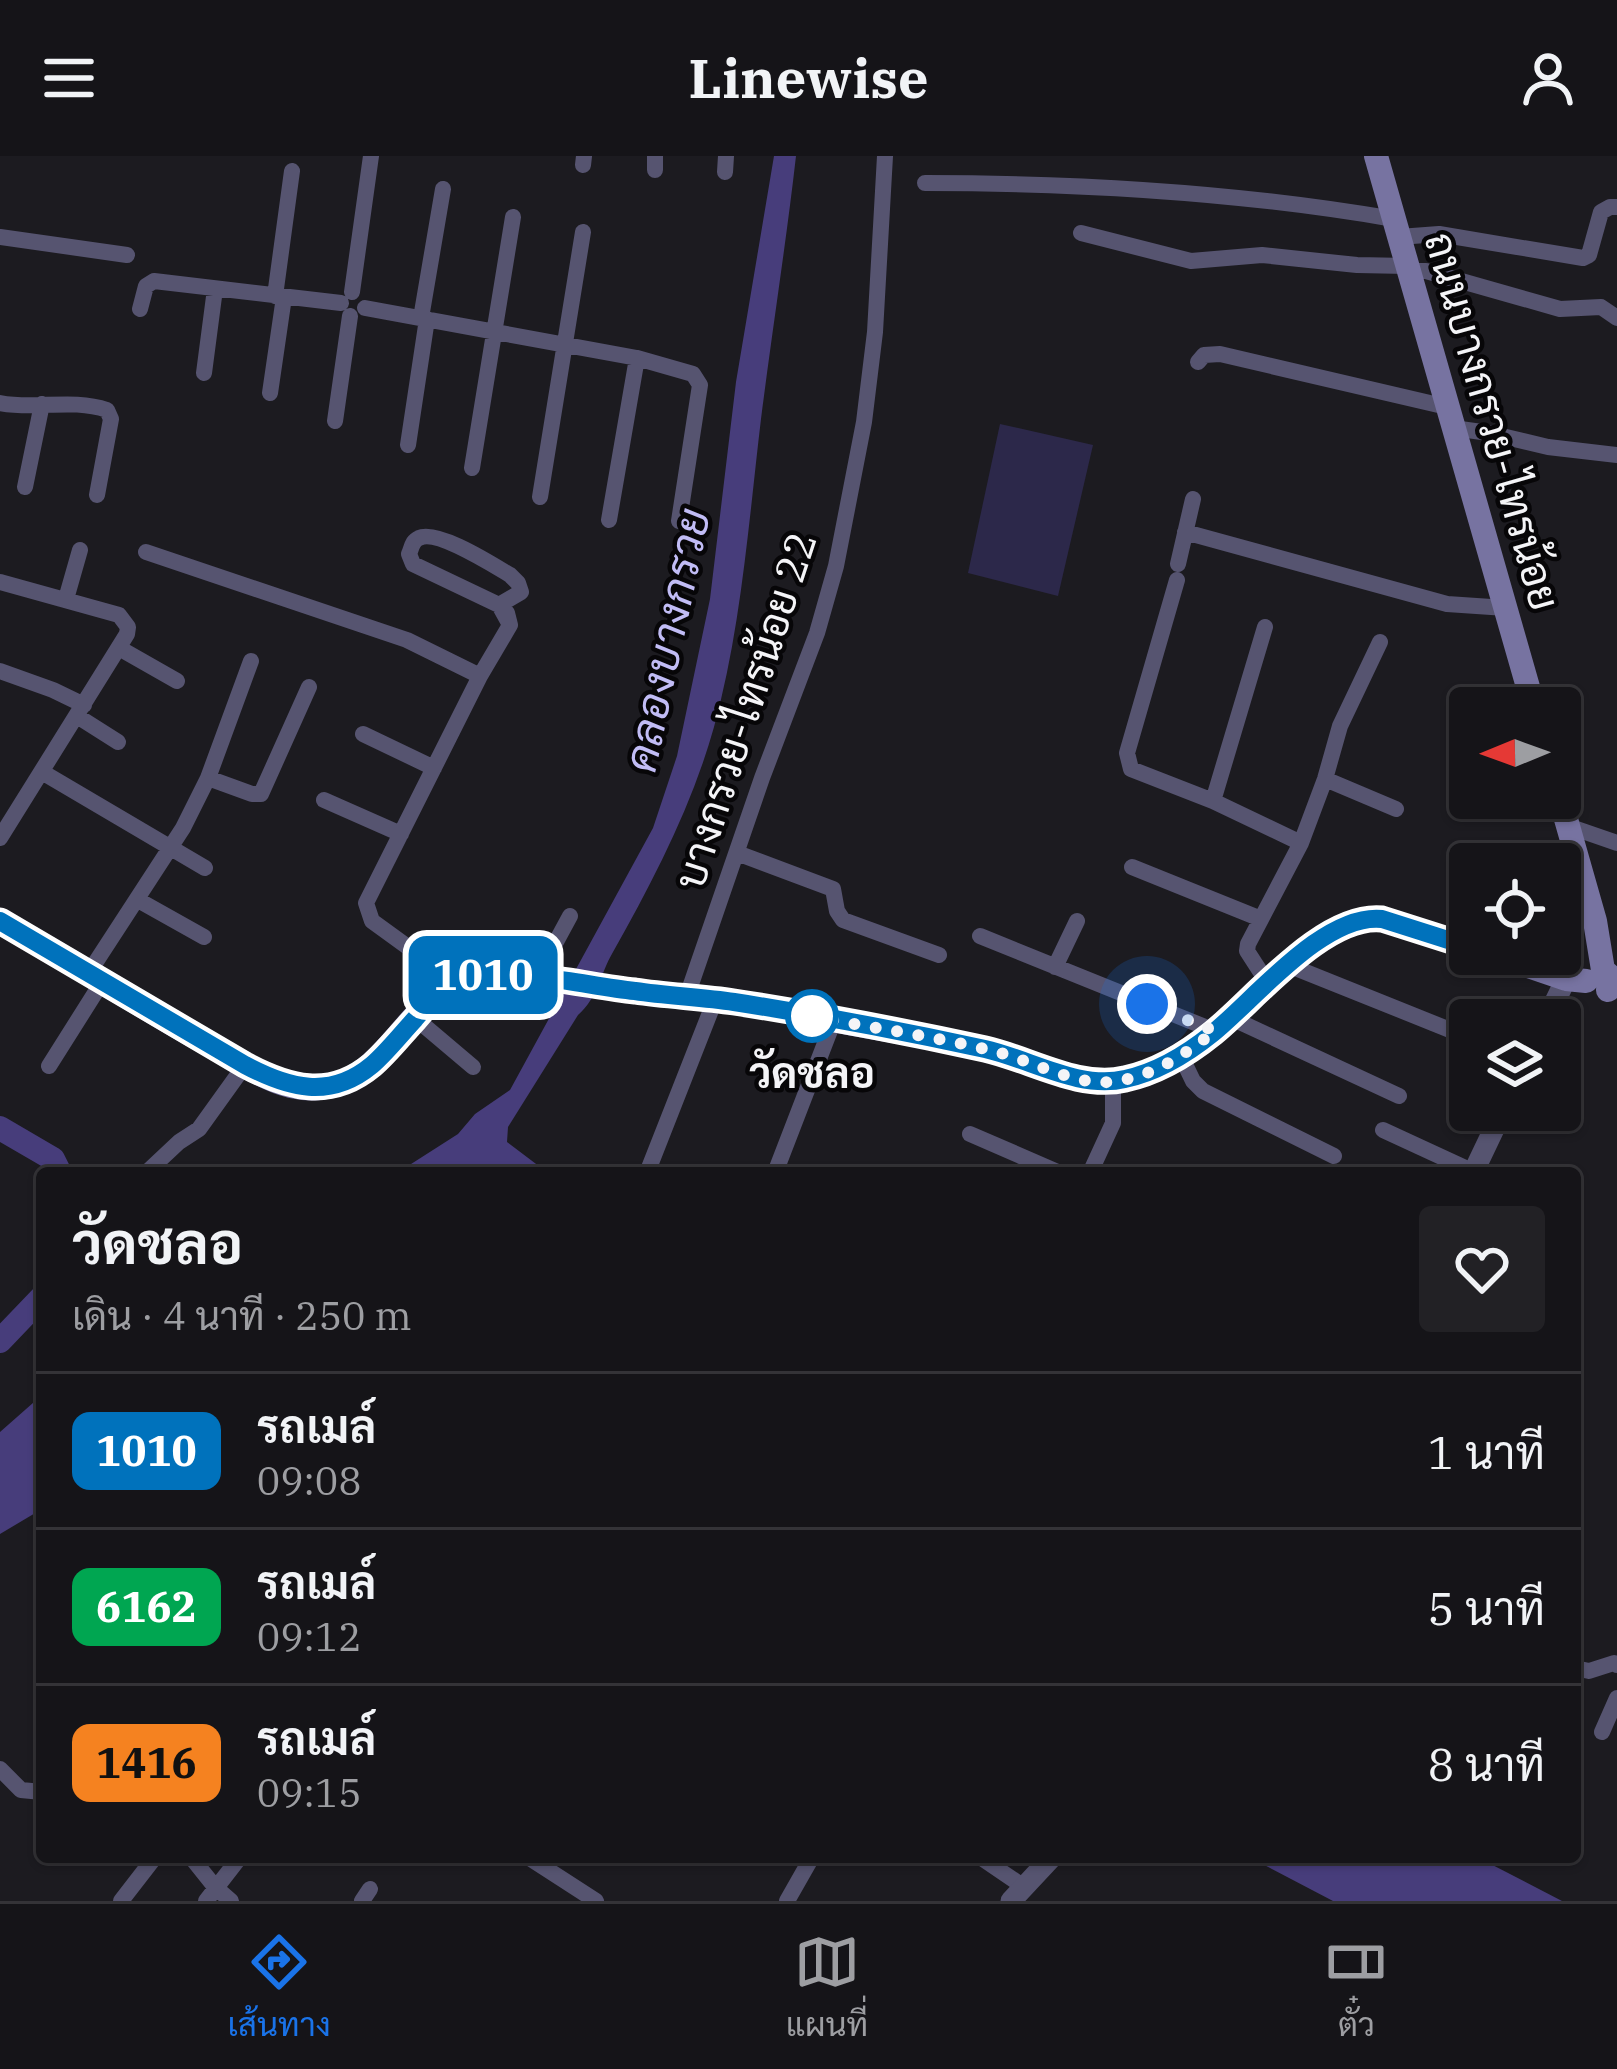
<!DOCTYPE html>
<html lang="th">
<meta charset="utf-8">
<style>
body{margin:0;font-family:"IBM Plex Serif",Sarabun,serif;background:#222125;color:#f1f3f6;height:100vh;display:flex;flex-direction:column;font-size:45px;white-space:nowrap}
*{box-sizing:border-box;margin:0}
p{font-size:39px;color:#9d9ea2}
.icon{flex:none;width:66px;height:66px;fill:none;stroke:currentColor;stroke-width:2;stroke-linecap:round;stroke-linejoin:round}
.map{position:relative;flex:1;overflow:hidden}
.details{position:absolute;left:36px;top:1011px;width:1545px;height:696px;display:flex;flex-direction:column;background:#151418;border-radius:12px;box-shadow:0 3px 9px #0004,0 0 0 3px #343337}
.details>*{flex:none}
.badge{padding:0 24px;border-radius:18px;font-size:42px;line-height:78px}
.needle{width:78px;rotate:269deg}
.controls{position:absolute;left:1449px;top:531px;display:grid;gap:24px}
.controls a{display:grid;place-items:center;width:132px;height:132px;border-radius:12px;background:#151418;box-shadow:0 3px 9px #0004,0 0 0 3px #343337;font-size:60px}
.you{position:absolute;width:60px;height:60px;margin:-30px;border:9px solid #fff;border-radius:50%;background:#1a73e8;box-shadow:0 0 0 18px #1a73e833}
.map>.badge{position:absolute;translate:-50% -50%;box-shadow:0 0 0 6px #fff}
.round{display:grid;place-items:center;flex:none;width:126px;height:126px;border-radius:12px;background:#222125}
.head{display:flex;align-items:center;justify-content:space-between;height:204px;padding:0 36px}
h1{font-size:57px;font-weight:700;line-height:90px}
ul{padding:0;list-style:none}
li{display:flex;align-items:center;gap:36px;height:156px;padding:0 36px;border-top:3px solid #343337}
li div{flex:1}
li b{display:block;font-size:45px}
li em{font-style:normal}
li .badge{min-width:132px;font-weight:700;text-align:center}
header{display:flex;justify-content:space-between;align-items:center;height:156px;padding:0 36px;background:#151418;font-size:54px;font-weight:700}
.tabs{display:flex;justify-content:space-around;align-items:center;height:168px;border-top:3px solid #343337;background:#151418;font-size:33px;color:#9d9ea2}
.tabs a{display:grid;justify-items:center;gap:6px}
.tabs .active{color:#1a73e8}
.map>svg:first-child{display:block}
</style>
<header><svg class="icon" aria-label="menu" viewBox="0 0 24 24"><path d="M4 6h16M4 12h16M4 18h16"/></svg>Linewise<svg class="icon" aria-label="person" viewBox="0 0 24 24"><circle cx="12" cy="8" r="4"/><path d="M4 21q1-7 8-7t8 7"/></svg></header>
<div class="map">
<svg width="1617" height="1745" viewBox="0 0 1617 1745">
<rect width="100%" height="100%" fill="#1c1b20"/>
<path fill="#2c284a" d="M1000,268L1093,289L1058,440L968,417Z"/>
<path fill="#473d7b" d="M774,0H796C786,88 772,175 761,263C749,363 741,474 714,571C692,650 653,725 613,796C600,818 598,842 578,859L508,971L507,986L548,1017H397L458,978L475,958L510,934L653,672L677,600L710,443L736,226Z
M42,1239V1353L0,1378V1276Z
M1249,1701H1477L1562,1745H1333Z"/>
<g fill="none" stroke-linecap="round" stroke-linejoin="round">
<path stroke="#473d7b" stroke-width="24" d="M0,972L53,1003L60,1017
M0,1185L42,1141"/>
<path stroke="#565470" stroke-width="16" d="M583,9L584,0
M655,14V0
M725,16L726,0
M925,27C1083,27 1238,36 1394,63
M1081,77L1191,105L1262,99L1357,109L1407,110
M0,81L127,99
M1399,81L1439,78L1583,102L1589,99L1601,56L1610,51H1617
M1409,115H1426L1560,153L1601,151L1617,162
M352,136L371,0
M275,140L292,15
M365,152L637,202L693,218L700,229L679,365
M140,153L146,130L154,125L341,147
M421,162L443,33
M1198,206L1204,199L1220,198L1447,251
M204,217L215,133
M270,237L284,141
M0,247C35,254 72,242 107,254L111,263L97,339
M335,265L350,160
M1453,272L1489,277L1548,291L1617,299
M408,289L427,163
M472,312L513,61
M25,331L42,248
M540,341L583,76
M609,364L637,202
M1185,376L1447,448L1506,452
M146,396L407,484L480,520
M1178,408L1193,343
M1177,424L1127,597L1131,613L1213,645L1301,687
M0,426L119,459L128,471L127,478L0,682
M66,443L80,394
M119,492L177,525
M0,515L53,534L84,549
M77,560L118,586
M363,578L434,612
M42,616L205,712
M208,622L252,638H261L309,531
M1325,623L1396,653
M324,644L401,678
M1213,645L1265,471
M1568,670L1617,687
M737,697L833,733L837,755L843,764L939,799
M1132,711L1261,763
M138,744L204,781
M980,780L1215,875
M1288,809L1470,882
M1055,811L1077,765
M88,818L183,672L208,622L251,505
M537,821L570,760
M456,826L372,765L366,747L480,520L510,469L499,449L521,436L518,427L510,419C493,409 437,373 419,382C412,385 412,391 409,398L413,408L499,449L507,457L510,469
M1267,826L1247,795L1248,788L1301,687L1325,623L1340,570L1380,486
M687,840L762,622L817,477L836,410L864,266L875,176L885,0
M415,862L473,911
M1231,862L1399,940
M1181,900L1193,925L1203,935L1334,1000
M49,910L102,826
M1383,974L1474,1016
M970,978L1060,1017
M146,1017L179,986L199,973L245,909
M647,1017L715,844
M775,1017L834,864
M1090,1017L1113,967V926
M1575,1512L1589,1515L1614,1507L1617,1509
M1602,1576L1617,1542
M0,1613L21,1634L42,1636
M191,1701L215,1731L231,1745
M528,1701L596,1745
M980,1701L1024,1731
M121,1745L155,1701
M206,1745L240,1701
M362,1745L370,1733
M787,1745L812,1701"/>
<path stroke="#565470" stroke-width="21" d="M1546,864L1566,823
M1473,1017L1503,954
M1011,1745L1052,1701"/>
<path stroke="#7773a1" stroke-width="24" d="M1376,0L1534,552
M1560,642L1595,765L1603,814L1610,820L1608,834
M0,765C71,806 139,850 211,890C236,904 263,923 291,930C388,952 404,822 486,819C537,817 588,830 638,836C668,839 699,841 729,845C770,851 812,860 853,868C898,876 943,883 987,893C1027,902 1077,931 1117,925C1153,919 1186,899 1213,877C1256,842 1324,758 1381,763L1470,790
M1493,798L1566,823L1586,825"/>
</g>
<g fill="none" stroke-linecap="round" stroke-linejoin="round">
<defs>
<path id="line" d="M0,765L245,909C288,932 330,944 372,909C387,896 401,878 415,863C427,849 438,835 455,827C482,814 516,819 545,822C575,825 605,832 635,835C668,840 701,841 734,846C818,859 902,875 985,893C1030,903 1079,934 1125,923C1158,916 1187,898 1213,877C1255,843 1324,757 1382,763L1470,791"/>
</defs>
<use href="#line" stroke="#fff" stroke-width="27"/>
<use href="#line" stroke="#0072bc" stroke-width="18"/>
<path stroke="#f4f4f7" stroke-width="12" stroke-dasharray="0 21.6" d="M812,860C872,872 934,880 993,895C1027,903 1074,929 1108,926C1149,923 1183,900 1215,875L1147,848"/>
</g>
<circle fill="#fff" stroke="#0072bc" stroke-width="6" cx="812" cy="860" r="24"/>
<g text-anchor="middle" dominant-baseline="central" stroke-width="9" stroke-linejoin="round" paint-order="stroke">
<g font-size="42" fill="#f4f4f7" stroke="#070608">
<text transform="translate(1493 265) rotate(74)">ถนนบางกรวย-ไทรน้อย</text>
<text transform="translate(745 554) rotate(-72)">บางกรวย-ไทรน้อย 22</text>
</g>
<g font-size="42" font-weight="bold" fill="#f4f4f7" stroke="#070608">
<text x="812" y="916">วัดชลอ</text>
</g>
<g font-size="45" font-style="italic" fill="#c1bcf5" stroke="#070608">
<text transform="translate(666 484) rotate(-78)">คลองบางกรวย</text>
</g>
</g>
</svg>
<div class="controls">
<a><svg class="needle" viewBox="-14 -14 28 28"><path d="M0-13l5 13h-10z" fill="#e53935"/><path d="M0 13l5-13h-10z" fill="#9d9ea2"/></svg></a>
<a><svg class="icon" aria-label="locate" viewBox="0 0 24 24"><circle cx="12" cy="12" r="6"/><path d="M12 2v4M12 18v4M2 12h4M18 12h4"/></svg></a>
<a><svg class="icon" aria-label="layers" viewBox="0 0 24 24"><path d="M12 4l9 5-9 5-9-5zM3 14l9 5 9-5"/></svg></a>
</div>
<div class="you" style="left:1147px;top:848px"></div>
<b class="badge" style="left:483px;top:819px;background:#0072bc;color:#fff">1010</b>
<section class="details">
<div class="head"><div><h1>วัดชลอ</h1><p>เดิน · 4 นาที · 250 m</p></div><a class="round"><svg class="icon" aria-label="heart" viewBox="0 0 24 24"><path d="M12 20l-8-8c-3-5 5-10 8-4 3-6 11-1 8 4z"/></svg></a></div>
<ul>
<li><span class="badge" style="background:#0072bc;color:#fff">1010</span><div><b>รถเมล์</b><p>09:08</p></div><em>1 นาที</em></li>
<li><span class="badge" style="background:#00a651;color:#fff">6162</span><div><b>รถเมล์</b><p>09:12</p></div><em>5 นาที</em></li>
<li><span class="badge" style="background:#f58220;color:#111">1416</span><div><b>รถเมล์</b><p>09:15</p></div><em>8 นาที</em></li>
</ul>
</section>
</div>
<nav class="tabs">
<a class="active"><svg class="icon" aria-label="directions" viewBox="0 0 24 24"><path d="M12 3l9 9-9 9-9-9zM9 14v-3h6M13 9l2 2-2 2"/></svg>เส้นทาง</a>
<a><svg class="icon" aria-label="map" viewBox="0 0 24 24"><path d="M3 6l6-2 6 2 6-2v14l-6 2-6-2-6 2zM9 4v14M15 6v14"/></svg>แผนที่</a>
<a><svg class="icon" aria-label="tickets" viewBox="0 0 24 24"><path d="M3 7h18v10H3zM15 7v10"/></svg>ตั๋ว</a>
</nav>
